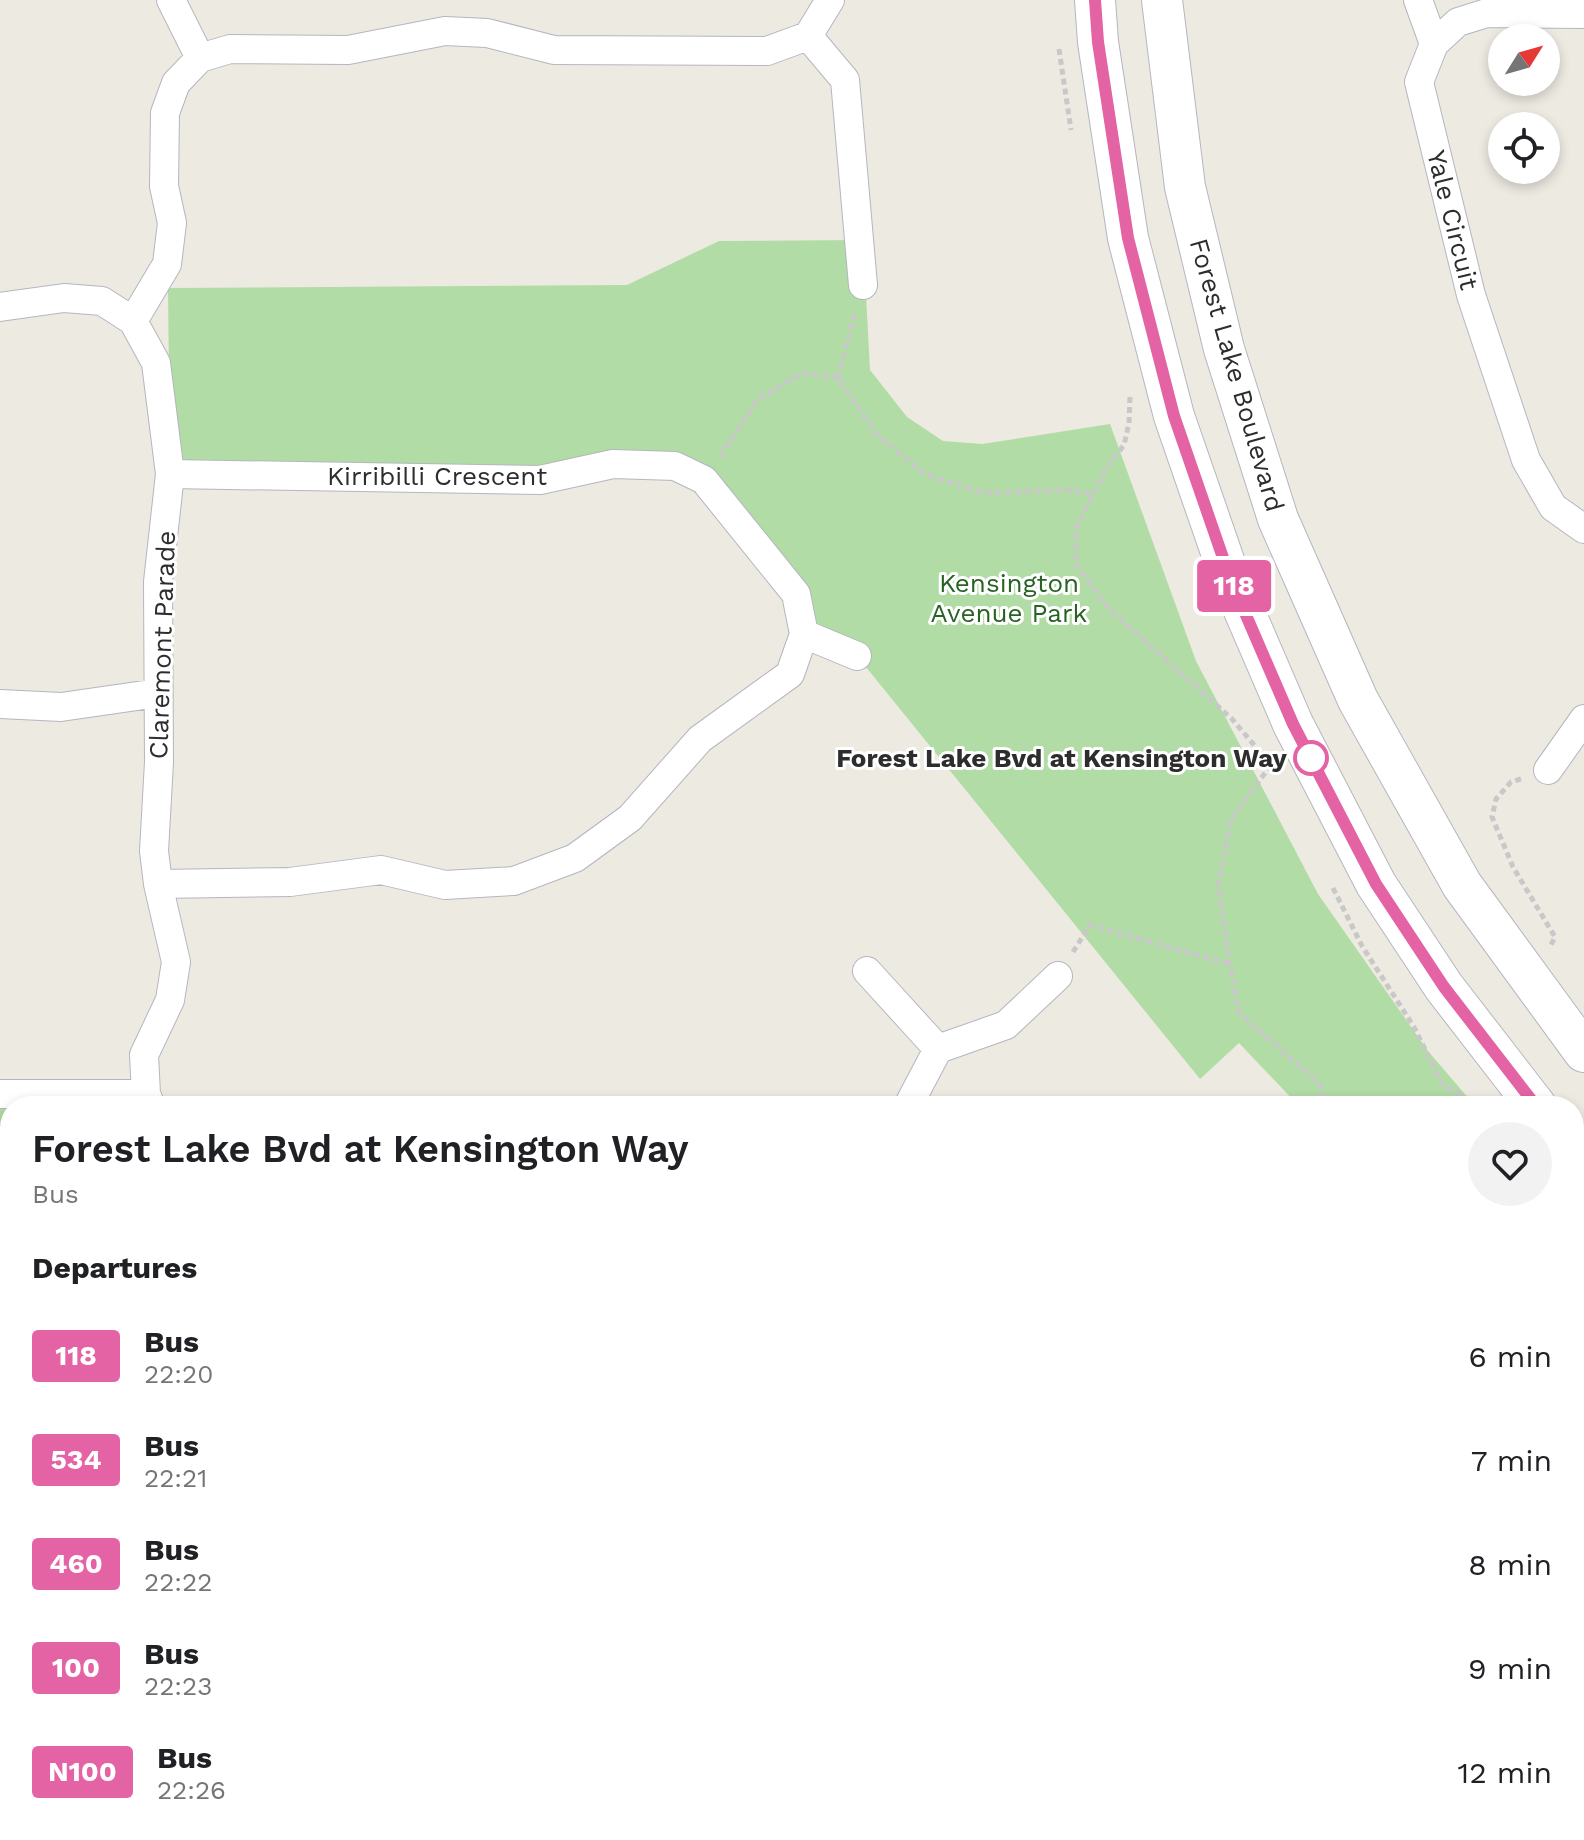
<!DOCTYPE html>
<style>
body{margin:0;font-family:"Work Sans",sans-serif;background:#f2f2f2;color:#202124;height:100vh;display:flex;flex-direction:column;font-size:30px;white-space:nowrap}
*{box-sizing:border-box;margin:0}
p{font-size:26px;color:#757577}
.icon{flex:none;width:44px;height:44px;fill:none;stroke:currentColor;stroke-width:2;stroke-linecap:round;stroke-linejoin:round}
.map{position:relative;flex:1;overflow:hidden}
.sheet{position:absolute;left:0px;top:1096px;width:1584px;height:744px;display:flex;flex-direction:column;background:#fff;border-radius:32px 32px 0 0;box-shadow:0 4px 12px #0003}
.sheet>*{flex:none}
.badge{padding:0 16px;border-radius:6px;font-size:28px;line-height:52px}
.needle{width:52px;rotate:53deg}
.controls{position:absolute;left:1488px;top:24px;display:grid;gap:16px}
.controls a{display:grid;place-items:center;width:72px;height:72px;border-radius:50%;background:#fff;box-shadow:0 4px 12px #0003;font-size:40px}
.map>.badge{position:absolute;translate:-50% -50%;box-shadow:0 0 0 4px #fff}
h2{padding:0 32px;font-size:30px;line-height:72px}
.round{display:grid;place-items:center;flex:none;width:84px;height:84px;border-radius:42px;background:#f2f2f2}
.summary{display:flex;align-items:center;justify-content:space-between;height:136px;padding:0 32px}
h1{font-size:38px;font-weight:600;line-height:60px}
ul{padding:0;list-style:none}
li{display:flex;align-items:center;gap:24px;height:104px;padding:0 32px}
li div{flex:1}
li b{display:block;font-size:30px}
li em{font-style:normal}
li .badge{min-width:88px;font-weight:700;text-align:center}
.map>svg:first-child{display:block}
</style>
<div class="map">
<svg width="1584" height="1840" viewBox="0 0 1584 1840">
<rect width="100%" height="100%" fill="#edeae2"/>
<path fill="#b1dca5" d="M863,240L870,370L907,417L943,441L982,444L1110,424L1196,661L1318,894L1428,1051L1475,1106H1299L1239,1043L1200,1079L857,656L804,634L796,594L675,466L540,480L170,474L168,288L627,285L719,241Z
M0,1094L10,1106V1617L0,1620Z
M1574,1220L1584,1231V1249L1574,1262Z"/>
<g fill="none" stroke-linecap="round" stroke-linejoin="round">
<defs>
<path id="minor" d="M171,0L200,58
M1418,0L1434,44
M1584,14L1487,13L1458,22L1434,44L1419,82L1471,295L1526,460L1553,507L1584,529
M808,36L845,80L863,285
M0,307L64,298L102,301L133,321L156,363L170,474L158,582L159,762L154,851L158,884L176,962L170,1000L144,1055L146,1094L151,1106
M133,321L167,264L172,223L164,186L165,113L176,83L200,58L230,49L348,50L445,31L487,33L554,50L767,51L808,36L830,0
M170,474L540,480L613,464L675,466L704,480L796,594L804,634L857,656
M0,704L61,707L158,693
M1548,770L1584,719
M158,884L290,882L381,870L445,885L514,881L575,858L630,818L700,739L790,674L804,634
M867,971L938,1049
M0,1094H146
M908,1106L938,1049L1006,1025L1058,976
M1574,1373L1584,1364
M1574,1432L1584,1422
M1574,1580L1584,1590
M0,1620L10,1617
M662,1830L669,1840
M1074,1840L1088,1830"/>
<path id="secondary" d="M1095,0L1098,42L1128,238L1174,416L1230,578L1293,724L1376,884L1444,987L1536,1106
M1162,0L1185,187L1224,349L1278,519L1358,700L1462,885L1584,1052
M1574,1150L1584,1161"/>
</defs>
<use href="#minor" stroke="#b5b6bf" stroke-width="30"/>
<use href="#secondary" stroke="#b5b6bf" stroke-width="42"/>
<path stroke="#c8c8c8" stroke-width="5" stroke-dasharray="6 4" stroke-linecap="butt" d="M1059,49L1071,130
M838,378L855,313
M1130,397L1129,423L1124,445L1107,467L1076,528V564L1107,607L1232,719L1271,765
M720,456L758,399L803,373L838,378L877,435L925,474L983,493L1071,490L1093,495
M1271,765L1231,819L1218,884L1230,964L1239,1013L1320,1084L1324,1106
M1521,779L1511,782L1496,799L1492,817L1513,867L1555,937L1550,947
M1333,888L1362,946L1414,1027L1442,1084L1479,1106
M1073,952L1090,925L1230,964
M1574,1241L1584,1251
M0,1385L10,1388
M0,1579L6,1522L10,1510
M1198,1830L1209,1840
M1031,1840L1044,1830
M1146,1840L1160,1830"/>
<use href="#minor" stroke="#fff" stroke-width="28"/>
<use href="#secondary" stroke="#fff" stroke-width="40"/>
</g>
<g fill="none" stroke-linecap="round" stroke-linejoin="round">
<defs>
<path id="line" d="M1095,0L1098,42L1128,238L1174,416L1230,578L1293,724L1376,884L1444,987L1536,1106"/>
</defs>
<use href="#line" stroke="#fff" stroke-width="18"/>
<use href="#line" stroke="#e463a4" stroke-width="12"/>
</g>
<circle fill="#fff" stroke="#e463a4" stroke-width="4" cx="1311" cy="758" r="16"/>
<g text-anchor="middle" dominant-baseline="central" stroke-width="6" stroke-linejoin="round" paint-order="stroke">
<g font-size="26" fill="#2d2d2d" stroke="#fff">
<text transform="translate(1453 220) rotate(76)">Yale Circuit</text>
<text transform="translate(1237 375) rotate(74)">Forest Lake Boulevard</text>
<text x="437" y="476">Kirribilli Crescent</text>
<text transform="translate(162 645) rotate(-88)">Claremont Parade</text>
</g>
<g font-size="26" fill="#296324" stroke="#fff">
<text x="1009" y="583">Kensington<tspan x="1009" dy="30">Avenue Park</tspan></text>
</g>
<g font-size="26" font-weight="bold" fill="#2d2d2d" stroke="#fff" text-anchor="end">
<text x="1287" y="758">Forest Lake Bvd at Kensington Way</text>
</g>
</g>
</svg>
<div class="controls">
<a><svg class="needle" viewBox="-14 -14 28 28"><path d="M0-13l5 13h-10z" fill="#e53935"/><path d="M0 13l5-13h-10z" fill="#757577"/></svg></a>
<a><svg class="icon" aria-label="locate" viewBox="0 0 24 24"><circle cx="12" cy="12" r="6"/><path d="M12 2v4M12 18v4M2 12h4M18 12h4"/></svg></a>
</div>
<b class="badge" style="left:1234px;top:586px;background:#e463a4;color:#fff">118</b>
<section class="sheet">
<div class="summary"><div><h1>Forest Lake Bvd at Kensington Way</h1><p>Bus</p></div><a class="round"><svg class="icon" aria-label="heart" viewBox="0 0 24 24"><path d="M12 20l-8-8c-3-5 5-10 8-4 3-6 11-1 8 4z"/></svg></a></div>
<h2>Departures</h2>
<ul>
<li><span class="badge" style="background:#e463a4;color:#fff">118</span><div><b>Bus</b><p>22:20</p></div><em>6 min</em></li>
<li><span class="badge" style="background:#e463a4;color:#fff">534</span><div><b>Bus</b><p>22:21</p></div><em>7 min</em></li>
<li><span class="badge" style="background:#e463a4;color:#fff">460</span><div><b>Bus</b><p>22:22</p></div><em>8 min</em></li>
<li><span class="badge" style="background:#e463a4;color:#fff">100</span><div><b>Bus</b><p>22:23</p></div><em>9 min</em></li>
<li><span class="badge" style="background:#e463a4;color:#fff">N100</span><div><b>Bus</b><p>22:26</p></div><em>12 min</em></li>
</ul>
</section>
</div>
